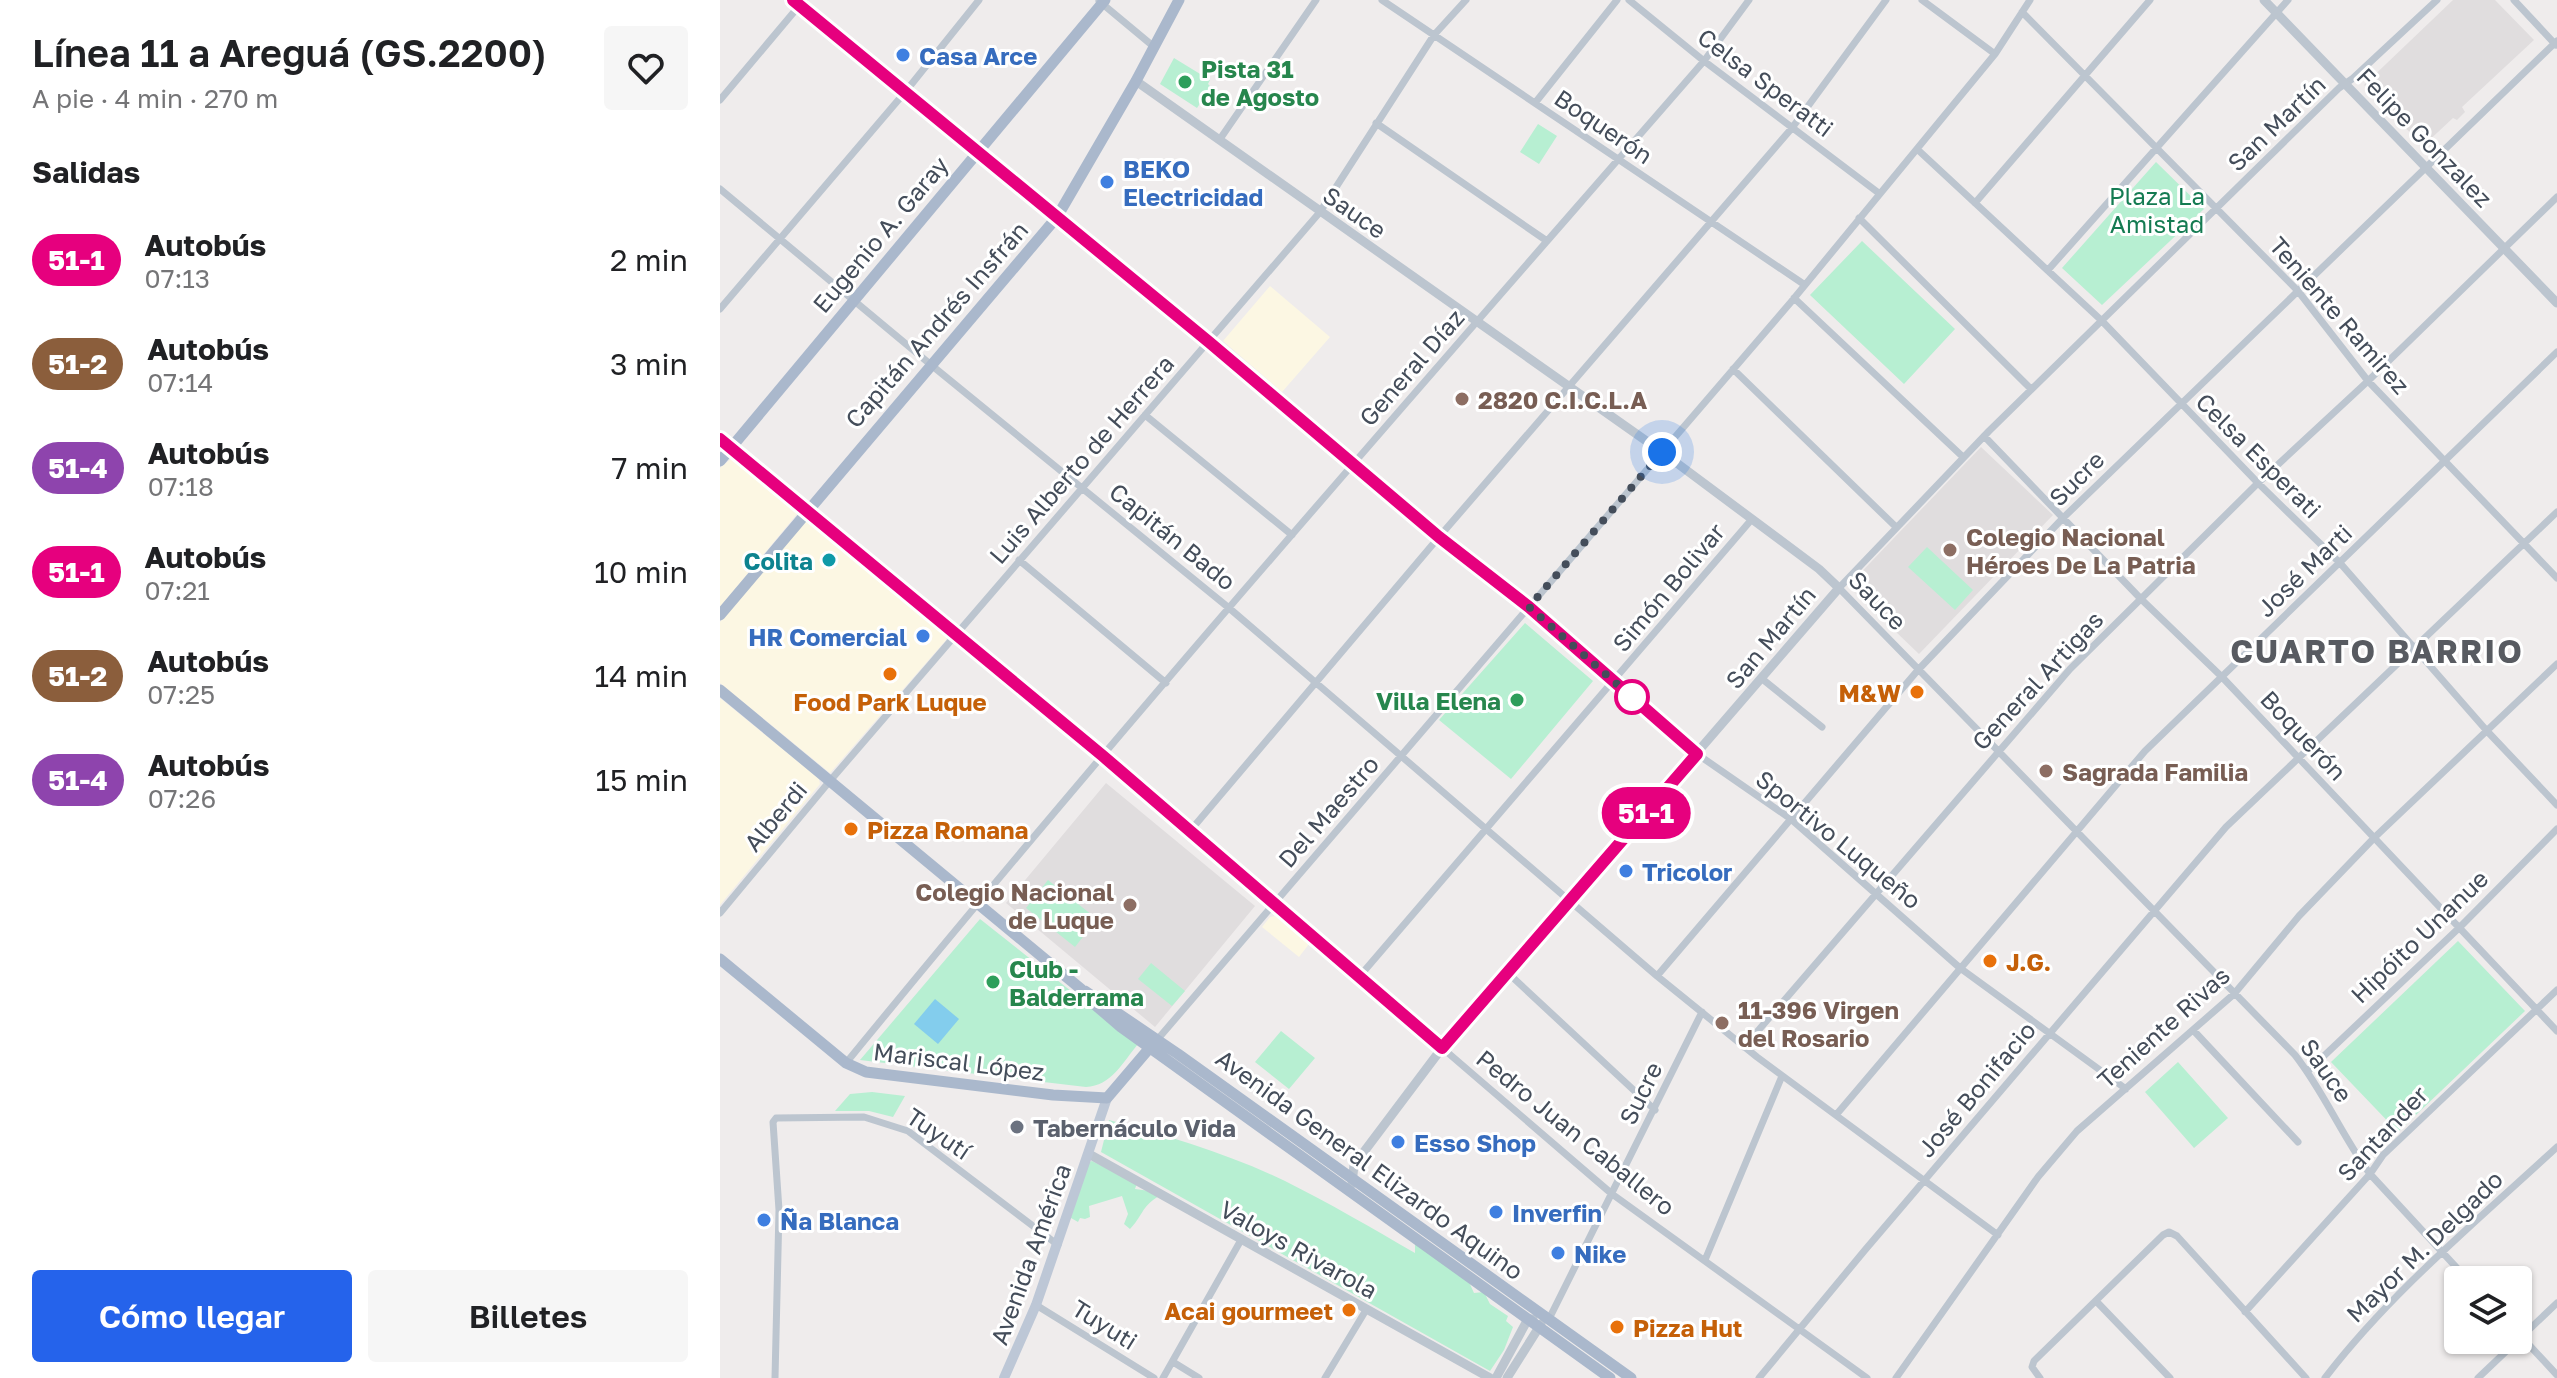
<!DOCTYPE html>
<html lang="es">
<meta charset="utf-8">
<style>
body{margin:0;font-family:"Golos Text",sans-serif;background:#f6f6f6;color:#202124;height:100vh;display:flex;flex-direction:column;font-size:30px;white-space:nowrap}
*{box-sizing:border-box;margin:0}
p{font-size:26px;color:#757577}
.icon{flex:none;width:44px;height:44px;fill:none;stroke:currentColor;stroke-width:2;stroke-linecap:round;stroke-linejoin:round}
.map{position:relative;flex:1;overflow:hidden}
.side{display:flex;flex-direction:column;background:#fff;width:720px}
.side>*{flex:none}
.badge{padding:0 16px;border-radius:26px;font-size:28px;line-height:52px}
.buttons{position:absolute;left:1724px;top:1266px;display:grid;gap:16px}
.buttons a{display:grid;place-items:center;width:88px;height:88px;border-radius:8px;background:#fff;box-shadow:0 2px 6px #0004;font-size:40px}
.you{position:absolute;width:40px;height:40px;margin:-20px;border:6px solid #fff;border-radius:50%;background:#1a73e8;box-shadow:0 0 0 12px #1a73e833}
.map>.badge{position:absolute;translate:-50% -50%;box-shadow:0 0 0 4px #fff}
h2{padding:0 32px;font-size:30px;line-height:72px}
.round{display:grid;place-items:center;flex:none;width:84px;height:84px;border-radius:8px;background:#f6f6f6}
.summary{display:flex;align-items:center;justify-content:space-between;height:136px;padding:0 32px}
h1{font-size:38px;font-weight:600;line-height:60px}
.button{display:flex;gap:16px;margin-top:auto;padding:16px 32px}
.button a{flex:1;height:92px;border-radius:8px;background:#2563eb;color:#fff;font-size:32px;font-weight:600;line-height:92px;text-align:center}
.button a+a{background:#f6f6f6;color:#202124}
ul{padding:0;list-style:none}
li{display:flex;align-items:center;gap:24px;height:104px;padding:0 32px}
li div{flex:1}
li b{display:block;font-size:30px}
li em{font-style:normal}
li .badge{min-width:88px;font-weight:700;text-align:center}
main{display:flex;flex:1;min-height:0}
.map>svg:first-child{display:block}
</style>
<main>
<section class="side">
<div class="summary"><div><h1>Línea 11 a Areguá (GS.2200)</h1><p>A pie · 4 min · 270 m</p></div><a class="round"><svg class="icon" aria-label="heart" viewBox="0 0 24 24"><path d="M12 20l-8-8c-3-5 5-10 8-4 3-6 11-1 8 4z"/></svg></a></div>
<h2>Salidas</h2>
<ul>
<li><span class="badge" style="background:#e6007e;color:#fff">51-1</span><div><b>Autobús</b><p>07:13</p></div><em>2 min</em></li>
<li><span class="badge" style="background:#8b5e3c;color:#fff">51-2</span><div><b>Autobús</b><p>07:14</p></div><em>3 min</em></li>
<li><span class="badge" style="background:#8e44ad;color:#fff">51-4</span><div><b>Autobús</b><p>07:18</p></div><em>7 min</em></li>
<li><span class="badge" style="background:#e6007e;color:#fff">51-1</span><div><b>Autobús</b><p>07:21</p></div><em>10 min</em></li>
<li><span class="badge" style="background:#8b5e3c;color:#fff">51-2</span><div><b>Autobús</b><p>07:25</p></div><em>14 min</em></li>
<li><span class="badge" style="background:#8e44ad;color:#fff">51-4</span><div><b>Autobús</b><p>07:26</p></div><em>15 min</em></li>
</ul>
<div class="button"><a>Cómo llegar</a><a>Billetes</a></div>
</section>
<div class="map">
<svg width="1837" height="1378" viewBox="0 0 1837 1378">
<rect width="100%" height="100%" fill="#efecec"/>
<path fill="#fcf7e3" d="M550,286L610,337L562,392L503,341Z
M12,458L77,514L0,607V468Z
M87,520L227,635L226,640L110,773L0,683V622L83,522Z
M0,698L99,779L100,784L0,905Z
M555,916L589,944L579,957L542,927L550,917Z"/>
<path fill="#e0ddde" d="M1733,0H1775L1814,40L1742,107L1745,112L1737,120L1733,118L1703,146L1644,85Z
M1261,447L1333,515L1199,654L1128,586Z
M386,783L535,906L435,1027L286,903Z"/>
<path fill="#b7efd2" d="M454,58L490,80L488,84L491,87L477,108L440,84Z
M818,124L837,136L819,164L800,152Z
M1436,162L1484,209L1382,305L1342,268Z
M1142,241L1235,329L1184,384L1090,295Z
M1207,547L1253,590L1235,610L1188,567Z
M805,623L873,681L791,779L719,720Z
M328,880L377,919L355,947L306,908Z
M260,919L418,1044C403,1062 391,1086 366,1087L140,1060Z
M1738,941L1805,1011L1678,1132L1611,1062Z
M431,963L465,991L452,1006L418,979Z
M561,1031L595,1058L569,1089L535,1062Z
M1458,1062L1508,1118L1474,1148L1425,1092Z
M152,1092L185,1096L173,1117L149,1111H115L130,1094Z
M389,1120C448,1136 509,1154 565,1181C609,1203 652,1228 695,1253V1245L698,1244C716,1255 729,1271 748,1280L754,1293L764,1292L770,1304L788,1316L786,1321L793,1327L784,1350L770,1371L381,1152Z
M372,1161L417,1183L415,1189L430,1191L439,1196C421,1207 422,1217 410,1229L404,1224L408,1214L402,1196L369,1206L370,1217L365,1219L360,1218L358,1222L351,1218L350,1212L369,1162Z"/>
<path fill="#83cded" d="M215,999L239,1019L218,1044L194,1024Z"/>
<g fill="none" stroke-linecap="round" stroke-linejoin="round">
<path stroke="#bcc5cf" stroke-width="7" d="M662,0L1085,285
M909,0L984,61L1160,194
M1202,0L1275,54
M1717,0L1632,79L1619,88L1269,431L1119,588L1575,1055C1604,1092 1622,1136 1650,1174L1748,1280
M1794,0L1836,45
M379,1L433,46
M1302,12L1578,291L1648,381L1837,578
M0,100L84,0
M815,103L897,0
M656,123L827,241
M500,139L596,0
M1197,149L1381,320L1538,483L1620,563L1767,731L1837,805
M0,189L210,364L509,608L937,976L1037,1057L1278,1235
M1255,203L1430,0
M1139,218L1311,389
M1328,270L1568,0
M1074,298L1243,457
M0,309L186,91L259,0
M1013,369L1176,527
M425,415L572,535
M1264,436L1421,599L1502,677L1837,1031
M0,439L383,756L892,1194L1147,1378
M299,560L446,683
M1041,678L1102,727
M977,754L1071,819L1240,968L1406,1089
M470,831L719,537L1072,128L1166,0
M0,913L109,782L600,212L714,35L746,0
M788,973L935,1110
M937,976L1198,670L1343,518L1837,41
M639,977L1032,519
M1474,1031L1578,1142
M437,1040L1071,302L1275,54L1310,0
M1024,1047L1350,669L1538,483L1648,381L1837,197
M126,1063C404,723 695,393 984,61L1029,0
M1588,1071L1740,927L1837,829
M1116,1115L1425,751L1837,352
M985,1260L1062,1076
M1376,1301L1450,1378
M316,1305L434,1378
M1525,1312L1650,1174L1663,1155L1837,990
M829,1319L982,1012
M1798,1333L1837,1375
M453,1362L479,1378
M55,1378L59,1210L53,1122L56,1118L144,1117L188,1131L338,1245
M443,1378L521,1240
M605,1378L646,1310
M1039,1378L1145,1250L1506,827L1837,512
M1176,1378L1318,1177L1357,1131L1514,994L1579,916L1655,837L1837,664
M1320,1378L1312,1367L1314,1361L1443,1235L1449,1232L1457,1236L1586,1378
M1605,1378C1670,1293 1758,1220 1837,1147
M1758,1378L1837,1303"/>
<path stroke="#bcc5cf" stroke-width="9" d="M73,0L489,342L719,537L809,607L977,754
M1544,0L1837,303
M416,81L942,452L1099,569L1119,588L722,1048L634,1165L632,1184
M369,1154L770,1378
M776,1378L808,1319H813
M787,1378L821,1324"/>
<path stroke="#bdc7d6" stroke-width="10" d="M284,1378L316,1305L387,1098"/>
<path stroke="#aab8cc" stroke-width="11" d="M0,461L385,0
M0,615L337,217L416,81L459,0
M0,690L361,989L373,1003L401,1027L890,1378
M0,959L126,1063L146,1072L333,1095L387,1098L433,1044
M365,991L458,1054L911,1378"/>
</g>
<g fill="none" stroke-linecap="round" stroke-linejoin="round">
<defs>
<path id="line" d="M0,439L383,756L722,1048L977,754L809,607L719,537L489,342L73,0"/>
</defs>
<use href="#line" stroke="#fff" stroke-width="18"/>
<use href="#line" stroke="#e6007e" stroke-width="12"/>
<path stroke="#444d5a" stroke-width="8" stroke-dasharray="0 14.4" d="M912,697L915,700L809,607L942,452"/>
</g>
<g fill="#3f7fe0" stroke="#fff" stroke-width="3">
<circle cx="183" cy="55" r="8"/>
<circle cx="387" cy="182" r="8"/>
<circle cx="203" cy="636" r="8"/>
<circle cx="906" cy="871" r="8"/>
<circle cx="678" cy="1142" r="8"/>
<circle cx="776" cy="1212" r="8"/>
<circle cx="44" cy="1220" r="8"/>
<circle cx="838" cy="1253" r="8"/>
</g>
<g fill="#2e9e5b" stroke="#fff" stroke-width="3">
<circle cx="465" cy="82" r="8"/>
<circle cx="797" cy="700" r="8"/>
<circle cx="273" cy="982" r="8"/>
</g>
<g fill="#8d6e63" stroke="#fff" stroke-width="3">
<circle cx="742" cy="399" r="8"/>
<circle cx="1230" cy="550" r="8"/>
<circle cx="1326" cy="771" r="8"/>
<circle cx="410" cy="905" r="8"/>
<circle cx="1002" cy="1023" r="8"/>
</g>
<circle fill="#0f9aa8" stroke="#fff" stroke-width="3" cx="109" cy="560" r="8"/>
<g fill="#e8710a" stroke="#fff" stroke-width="3">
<circle cx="170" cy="674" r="8"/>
<circle cx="1197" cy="692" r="8"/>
<circle cx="131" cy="829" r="8"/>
<circle cx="1270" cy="961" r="8"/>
<circle cx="629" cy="1310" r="8"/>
<circle cx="897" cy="1327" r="8"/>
</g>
<circle fill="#fff" stroke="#e6007e" stroke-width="4" cx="912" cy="697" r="16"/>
<circle fill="#6b7280" stroke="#fff" stroke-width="3" cx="297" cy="1127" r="8"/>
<g text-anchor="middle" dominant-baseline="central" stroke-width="6" stroke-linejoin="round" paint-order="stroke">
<g font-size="24" font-weight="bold" fill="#366cbe" stroke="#fff" text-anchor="start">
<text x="199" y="55">Casa Arce</text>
<text x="403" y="168">BEKO<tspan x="403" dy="28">Electricidad</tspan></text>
<text x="187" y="636" text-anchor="end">HR Comercial</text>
<text x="922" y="871">Tricolor</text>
<text x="694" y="1142">Esso Shop</text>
<text x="792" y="1212">Inverfin</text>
<text x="60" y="1220">Ña Blanca</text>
<text x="854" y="1253">Nike</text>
</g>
<g font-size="24" font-weight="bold" fill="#27864d" stroke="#fff" text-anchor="start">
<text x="481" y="68">Pista 31<tspan x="481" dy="28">de Agosto</tspan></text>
<text x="781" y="700" text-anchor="end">Villa Elena</text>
<text x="289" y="968">Club -<tspan x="289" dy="28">Balderrama</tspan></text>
</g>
<g font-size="24" fill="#444d5a" stroke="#fff">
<text transform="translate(1046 82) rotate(37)">Celsa Speratti</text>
<text transform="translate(1556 123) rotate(-44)">San Martín</text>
<text transform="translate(884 126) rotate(34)">Boquerón</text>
<text transform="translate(1705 137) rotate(46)">Felipe Gonzalez</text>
<text transform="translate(635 212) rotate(35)">Sauce</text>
<text transform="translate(160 234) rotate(-50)">Eugenio A. Garay</text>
<text transform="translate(1620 315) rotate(49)">Teniente Ramirez</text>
<text transform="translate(216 324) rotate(-49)">Capitán Andrés Insfrán</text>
<text transform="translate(691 367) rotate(-49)">General Díaz</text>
<text transform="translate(1539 455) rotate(45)">Celsa Esperati</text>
<text transform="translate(361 459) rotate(-49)">Luis Alberto de Herrera</text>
<text transform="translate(1356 478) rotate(-45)">Sucre</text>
<text transform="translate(453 536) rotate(39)">Capitán Bado</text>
<text transform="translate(1584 570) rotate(-44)">José Marti</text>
<text transform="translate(948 587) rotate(-50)">Simón Bolivar</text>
<text transform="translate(1158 600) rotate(46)">Sauce</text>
<text transform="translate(1050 637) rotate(-50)">San Martín</text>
<text transform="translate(1317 680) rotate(-47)">General Artigas</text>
<text transform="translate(1584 735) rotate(47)">Boquerón</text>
<text transform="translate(608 811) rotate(-49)">Del Maestro</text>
<text transform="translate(55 816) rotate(-50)">Alberdi</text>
<text transform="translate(1119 839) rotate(39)">Sportivo Luqueño</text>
<text transform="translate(1699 936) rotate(-44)">Hipóito Unanue</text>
<text transform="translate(1443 1027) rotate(-42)">Teniente Rivas</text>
<text transform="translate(239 1061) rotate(7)">Mariscal López</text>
<text transform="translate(1607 1070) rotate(55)">Sauce</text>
<text transform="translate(1256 1089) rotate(-50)">José Bonifacio</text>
<text transform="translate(920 1093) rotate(-64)">Sucre</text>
<text transform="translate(856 1132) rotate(39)">Pedro Juan Caballero</text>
<text transform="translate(219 1133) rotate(34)">Tuyutí</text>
<text transform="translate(1662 1133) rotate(-47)">Santander</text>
<text transform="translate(650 1164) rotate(36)">Avenida General Elizardo Aquino</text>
<text transform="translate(1704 1246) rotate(-44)">Mayor M. Delgado</text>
<text transform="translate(579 1249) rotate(29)">Valoys Rivarola</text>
<text transform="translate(310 1254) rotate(-70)">Avenida América</text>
<text transform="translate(385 1324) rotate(32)">Tuyuti</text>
</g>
<g font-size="24" fill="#147b52" stroke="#fff">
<text x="1437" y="195">Plaza La<tspan x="1437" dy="28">Amistad</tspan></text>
</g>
<g font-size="24" font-weight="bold" fill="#785e54" stroke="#fff" text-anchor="start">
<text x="758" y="399">2820 C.I.C.L.A</text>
<text x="1246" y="536">Colegio Nacional<tspan x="1246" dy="28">Héroes De La Patria</tspan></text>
<text x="1342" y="771">Sagrada Familia</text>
<text x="394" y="891" text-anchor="end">Colegio Nacional<tspan x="394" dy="28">de Luque</tspan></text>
<text x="1018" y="1009">11-396 Virgen<tspan x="1018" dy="28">del Rosario</tspan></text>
</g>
<g font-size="24" font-weight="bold" fill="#0d838f" stroke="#fff" text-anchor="end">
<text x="93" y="560">Colita</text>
</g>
<g font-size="24" font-weight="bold" fill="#c56008" stroke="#fff" text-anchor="start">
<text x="1181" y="692" text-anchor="end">M&amp;W</text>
<text x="170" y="701" text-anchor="middle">Food Park Luque</text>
<text x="147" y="829">Pizza Romana</text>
<text x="1286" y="961">J.G.</text>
<text x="613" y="1310" text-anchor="end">Acai gourmeet</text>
<text x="913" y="1327">Pizza Hut</text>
</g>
<g font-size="24" font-weight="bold" fill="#5b616d" stroke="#fff" text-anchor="start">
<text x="313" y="1127">Tabernáculo Vida</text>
</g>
<g font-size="32" font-weight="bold" letter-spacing="2" fill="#585b61" stroke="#fff">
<text x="1657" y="651">CUARTO BARRIO</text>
</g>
</g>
</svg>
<div class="buttons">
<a><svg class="icon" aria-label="layers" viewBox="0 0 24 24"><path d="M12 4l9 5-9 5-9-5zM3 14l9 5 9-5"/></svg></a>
</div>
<div class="you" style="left:942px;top:452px"></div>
<b class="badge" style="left:926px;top:813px;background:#e6007e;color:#fff">51-1</b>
</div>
</main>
